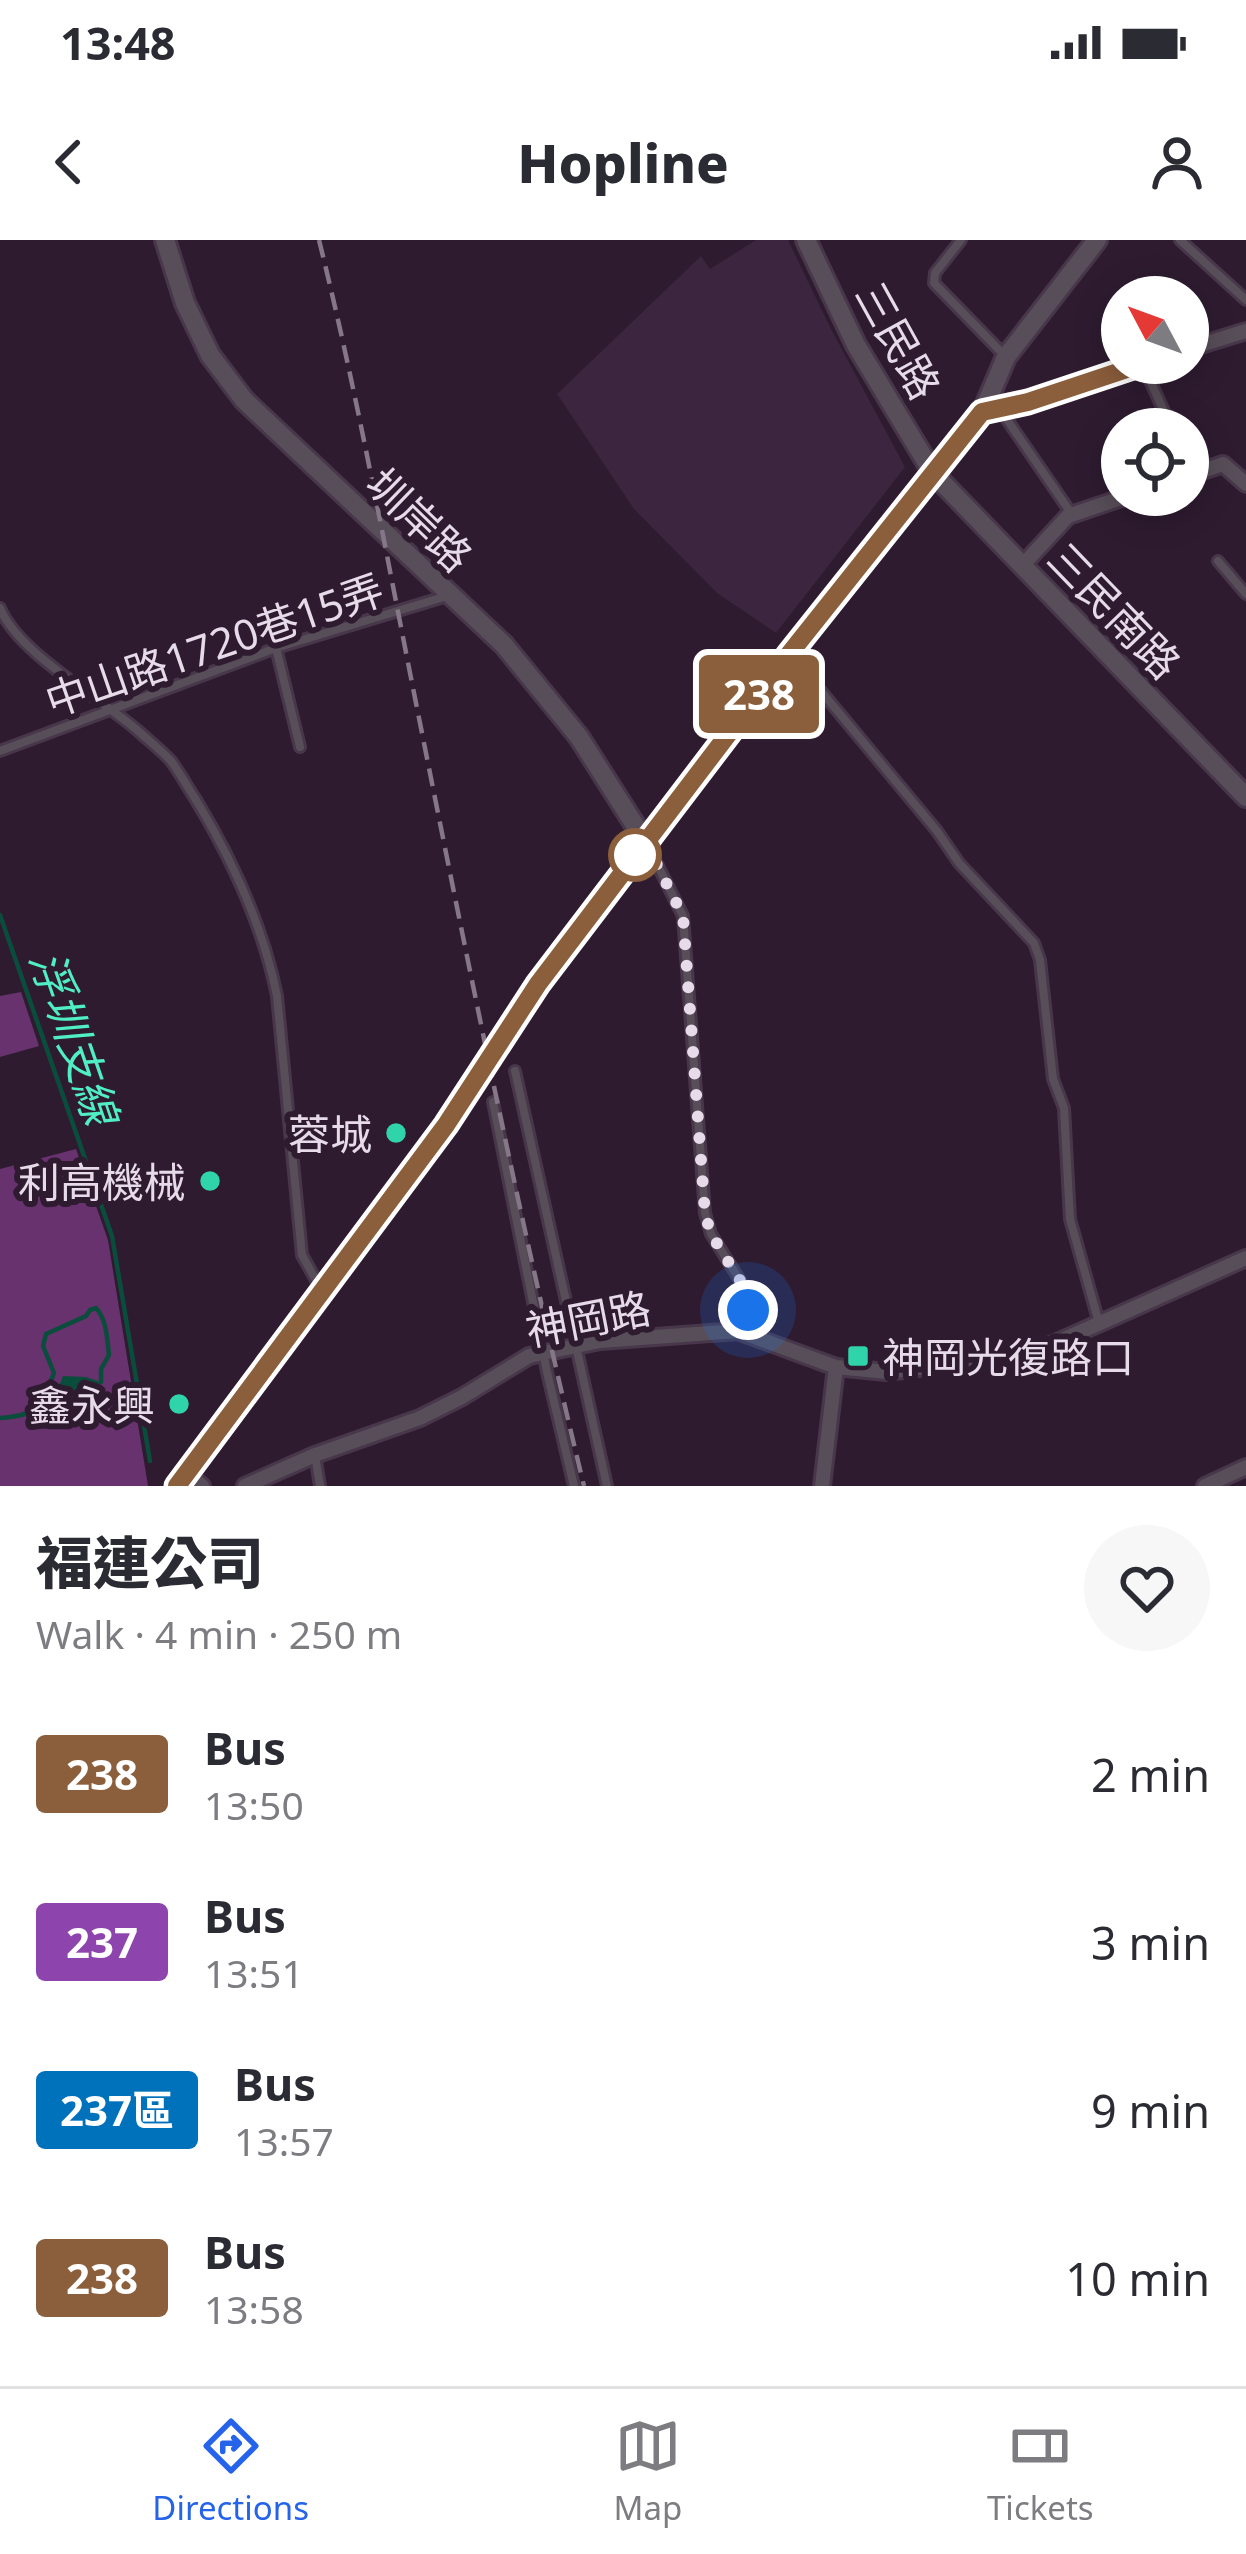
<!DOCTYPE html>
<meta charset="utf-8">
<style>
body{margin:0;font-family:"Noto Sans","Noto Sans TC",sans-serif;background:#f7f7f7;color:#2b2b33;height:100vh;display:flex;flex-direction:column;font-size:45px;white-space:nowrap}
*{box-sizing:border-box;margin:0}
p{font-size:39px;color:#7c7c81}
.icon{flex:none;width:66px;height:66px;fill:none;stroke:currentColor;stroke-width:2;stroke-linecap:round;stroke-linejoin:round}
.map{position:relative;height:1246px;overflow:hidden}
.details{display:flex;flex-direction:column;background:#fff;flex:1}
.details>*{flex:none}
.badge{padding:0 24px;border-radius:9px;font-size:42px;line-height:78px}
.needle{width:78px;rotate:311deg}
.buttons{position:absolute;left:1101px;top:36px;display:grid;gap:24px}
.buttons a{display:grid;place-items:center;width:108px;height:108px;border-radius:50%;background:#fff;box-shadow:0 6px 30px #0003;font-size:60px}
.you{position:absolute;width:60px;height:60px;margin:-30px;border:9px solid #fff;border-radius:50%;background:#1a73e8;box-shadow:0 0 0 18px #1a73e833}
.map>.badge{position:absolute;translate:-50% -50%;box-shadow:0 0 0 6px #fff}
.round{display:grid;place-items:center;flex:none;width:126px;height:126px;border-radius:63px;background:#f7f7f7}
.headline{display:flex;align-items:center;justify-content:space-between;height:204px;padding:0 36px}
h1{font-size:57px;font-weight:800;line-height:90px}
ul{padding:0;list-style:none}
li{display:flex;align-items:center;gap:36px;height:168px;padding:0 36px}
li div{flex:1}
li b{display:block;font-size:45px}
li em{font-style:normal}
li .badge{min-width:132px;font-weight:700;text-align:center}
.status{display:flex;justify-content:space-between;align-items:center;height:84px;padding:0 60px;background:#fff;direction:ltr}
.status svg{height:33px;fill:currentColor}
header{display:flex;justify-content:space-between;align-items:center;height:156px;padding:0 36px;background:#fff;font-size:54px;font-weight:800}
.menu{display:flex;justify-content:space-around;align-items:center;height:168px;border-top:3px solid #e1e1e2;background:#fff;font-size:33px;color:#7c7c81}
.menu a{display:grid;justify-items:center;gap:6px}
.menu .on{color:#2563eb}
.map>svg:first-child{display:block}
</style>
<div class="status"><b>13:48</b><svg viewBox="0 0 49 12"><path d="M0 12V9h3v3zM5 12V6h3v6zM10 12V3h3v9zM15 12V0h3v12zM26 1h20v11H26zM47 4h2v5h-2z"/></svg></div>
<header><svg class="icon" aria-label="back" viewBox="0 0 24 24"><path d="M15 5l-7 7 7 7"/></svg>Hopline<svg class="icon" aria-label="person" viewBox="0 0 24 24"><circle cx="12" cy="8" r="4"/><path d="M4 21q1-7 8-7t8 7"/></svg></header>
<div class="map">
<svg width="1246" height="1246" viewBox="0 0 1246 1246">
<rect width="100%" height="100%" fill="#2e1b30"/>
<path fill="#3c253e" d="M756,0H788L831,89L905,227L776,393L717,353L634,269L557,154L701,16L710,29Z"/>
<path fill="#67326e" d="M21,752L39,806L0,817V756Z
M76,909L108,1000L148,1246H0V929Z"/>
<path fill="#0a4d3c" d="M63,1136L86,1137L101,1142L96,1158V1180L74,1183L52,1163Z"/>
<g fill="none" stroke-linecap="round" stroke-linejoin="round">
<path stroke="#0a4d3c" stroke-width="4.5" d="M0,675L112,996L150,1221
M0,1178C37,1176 41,1167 54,1133L43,1106L46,1094L86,1076L90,1070L96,1068C107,1080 107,1099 109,1115L101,1129V1142"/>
<defs>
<path id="service" d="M961,0L935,33L934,43L1005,116
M1180,0L1246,60
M1143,125L1172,189
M999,168L1071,273
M1218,321L1246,354
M0,368C18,413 99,457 137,490C148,500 161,510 171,521C180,533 188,548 196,560C233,621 263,686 277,756L302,1015L322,1051
M276,408L300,507
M791,415L937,591L959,623L1034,703L1040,720L1053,839L1064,868L1070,979L1099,1083
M0,511L276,408L447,356
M647,604L683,676L705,973L711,994L741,1042L756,1097
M515,831L607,1246
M493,862L547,1132L574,1246
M315,1215L320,1246"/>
<path id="minor" d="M1188,109L1246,91
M983,171L1028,162L1145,123
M1188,236L1223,224L1246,244
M1022,326L1068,276L1130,255
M186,1233L202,1246
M245,1246L315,1215L420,1178L462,1157L529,1116L543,1113L600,1101L738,1091L836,1127L887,1132L1033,1113L1246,1018
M822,1246L836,1127
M1205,1246L1246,1227"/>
<path id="tertiary" d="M165,0L185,63L210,115L244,160L504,405L579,497L645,601
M806,0L856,105L933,233L1246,557
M177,1246L445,885L538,744L790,413L983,171L1006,117L1097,0"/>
</defs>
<use href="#service" stroke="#48364a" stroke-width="14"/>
<use href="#minor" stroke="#48364a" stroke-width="20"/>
<use href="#tertiary" stroke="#48364a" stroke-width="24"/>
<use href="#service" stroke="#584e59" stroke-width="8"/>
<use href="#minor" stroke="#584e59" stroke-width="14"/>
<use href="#tertiary" stroke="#584e59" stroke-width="18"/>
<path stroke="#867788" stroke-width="4.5" stroke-dasharray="18 9" stroke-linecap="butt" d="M319,0C357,153 385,308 416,463C468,724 521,987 584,1246"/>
</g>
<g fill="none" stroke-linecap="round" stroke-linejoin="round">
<defs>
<path id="line" d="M177,1246L446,885L538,744L790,413L982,172L1028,162L1145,123"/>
</defs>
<use href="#line" stroke="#fff" stroke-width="27"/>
<use href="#line" stroke="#8b5e3c" stroke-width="18"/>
<path stroke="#e7dbe9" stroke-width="12" stroke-dasharray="0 21.6" d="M635,615L645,601L683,676L705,974L711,994L741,1042L748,1070"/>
</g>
<circle fill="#fff" stroke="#8b5e3c" stroke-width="6" cx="635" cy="615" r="24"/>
<g fill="#2fd4aa" stroke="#2e1b30" stroke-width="4.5">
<circle cx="396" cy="893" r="12"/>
<circle cx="210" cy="941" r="12"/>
<rect x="846" y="1104" width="24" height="24" rx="6"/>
<circle cx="179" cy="1164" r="12"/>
</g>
<g text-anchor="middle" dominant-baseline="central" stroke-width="12" stroke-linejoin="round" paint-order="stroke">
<g font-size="42" fill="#e7dbe9" stroke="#2e1b30">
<text transform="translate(899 100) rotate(61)">三民路</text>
<text transform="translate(420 279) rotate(44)">圳岸路</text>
<text transform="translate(1115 370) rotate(46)">三民南路</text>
<text transform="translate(214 404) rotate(-19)">中山路1720巷15弄</text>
<text transform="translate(588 1078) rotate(-11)">神岡路</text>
</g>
<g font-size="42" fill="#e7dbe9" stroke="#2e1b30" text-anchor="end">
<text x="372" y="893">蓉城</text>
<text x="186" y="941">利高機械</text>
<text x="882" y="1116" text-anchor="start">神岡光復路口</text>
<text x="155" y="1164">鑫永興</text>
</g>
<g font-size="45" font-style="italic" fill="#50efc3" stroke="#2e1b30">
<text transform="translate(75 797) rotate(71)">浮圳支線</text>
</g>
</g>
</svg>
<div class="buttons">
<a><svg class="needle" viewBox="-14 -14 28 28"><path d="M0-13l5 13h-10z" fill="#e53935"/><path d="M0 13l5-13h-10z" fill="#7c7c81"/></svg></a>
<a><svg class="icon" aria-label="locate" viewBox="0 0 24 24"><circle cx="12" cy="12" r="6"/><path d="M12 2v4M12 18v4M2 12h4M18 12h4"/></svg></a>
</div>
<div class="you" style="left:748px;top:1070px"></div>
<b class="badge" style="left:759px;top:454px;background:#8b5e3c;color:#fff">238</b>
</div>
<section class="details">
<div class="headline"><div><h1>福連公司</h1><p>Walk · 4 min · 250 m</p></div><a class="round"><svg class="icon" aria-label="heart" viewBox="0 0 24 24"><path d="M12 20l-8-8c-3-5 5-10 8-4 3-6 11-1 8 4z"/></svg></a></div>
<ul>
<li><span class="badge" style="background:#8b5e3c;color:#fff">238</span><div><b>Bus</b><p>13:50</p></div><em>2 min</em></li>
<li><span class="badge" style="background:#8e44ad;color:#fff">237</span><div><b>Bus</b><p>13:51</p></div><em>3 min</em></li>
<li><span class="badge" style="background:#0072bc;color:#fff">237區</span><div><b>Bus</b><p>13:57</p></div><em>9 min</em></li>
<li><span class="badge" style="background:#8b5e3c;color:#fff">238</span><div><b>Bus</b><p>13:58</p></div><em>10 min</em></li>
</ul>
</section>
<nav class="menu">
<a class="on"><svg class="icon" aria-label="directions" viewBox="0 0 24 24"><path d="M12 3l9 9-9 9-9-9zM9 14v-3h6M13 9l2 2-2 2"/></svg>Directions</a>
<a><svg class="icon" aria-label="map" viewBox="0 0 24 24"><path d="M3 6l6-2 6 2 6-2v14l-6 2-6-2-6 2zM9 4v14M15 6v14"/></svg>Map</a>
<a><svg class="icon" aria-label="tickets" viewBox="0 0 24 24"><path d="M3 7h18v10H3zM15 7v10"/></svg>Tickets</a>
</nav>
